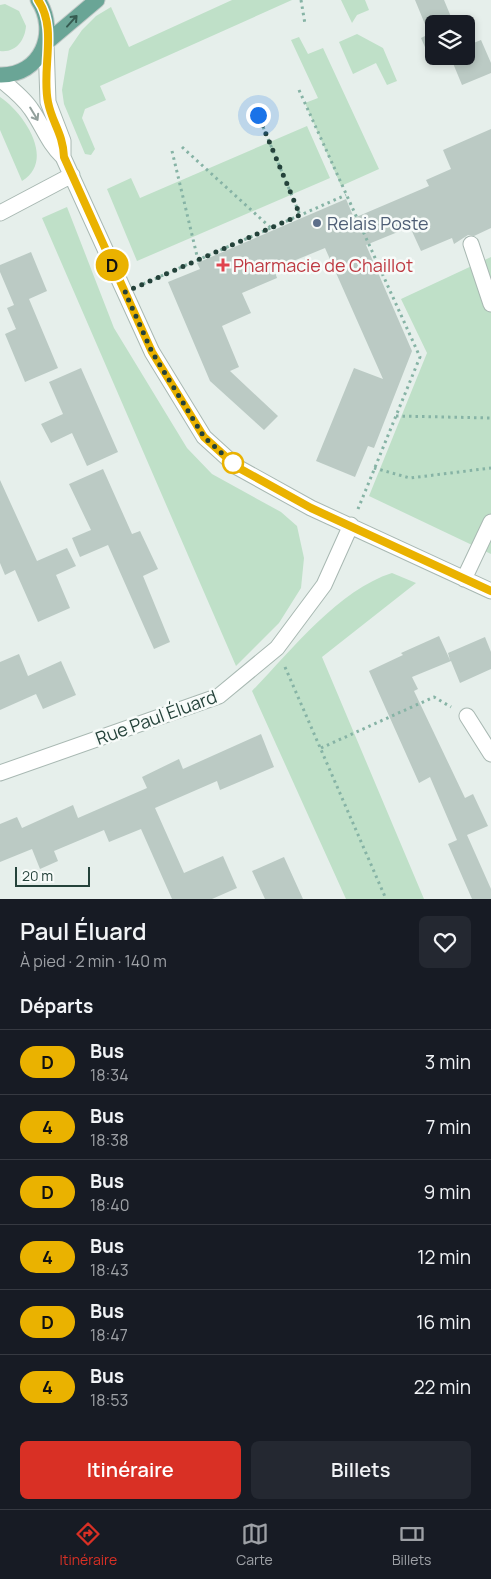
<!DOCTYPE html>
<html lang="fr">
<meta charset="utf-8">
<style>
body{margin:0;font-family:Manrope,sans-serif;background:#242831;color:#f1f3f6;height:100vh;display:flex;flex-direction:column;font-size:19px;white-space:nowrap}
*{box-sizing:border-box;margin:0}
p{font-size:16px;color:#9ea1a6}
.icon{flex:none;width:28px;height:28px;fill:none;stroke:currentColor;stroke-width:2;stroke-linecap:round;stroke-linejoin:round}
.map{position:relative;height:899px;overflow:hidden}
.details{display:flex;flex-direction:column;background:#171b24;flex:1}
.details>*{flex:none}
.badge{padding:0 10px;border-radius:16px;font-size:18px;line-height:32px}
.buttons{position:absolute;left:425px;top:15px;display:grid;gap:10px}
.buttons a{display:grid;place-items:center;width:50px;height:50px;border-radius:8px;background:#171b24;box-shadow:0 2px 8px #0003;font-size:25px}
.scale{position:absolute;left:15px;bottom:12px;width:75px;box-sizing:border-box;padding-left:5px;border:2px solid #24423a;border-top:0;font-size:14px;line-height:18px;white-space:nowrap;color:#24423a;-webkit-text-stroke:4px #f7fbf9;paint-order:stroke}
.you{position:absolute;width:25px;height:25px;margin:-12px;border:4px solid #fff;border-radius:50%;background:#1a73e8;box-shadow:0 0 0 8px #1a73e833}
.map>.badge{position:absolute;translate:-50% -50%;box-shadow:0 0 0 2px #fff}
h2{padding:0 20px;font-size:19px;line-height:45px}
.round{display:grid;place-items:center;flex:none;width:52px;height:52px;border-radius:8px;background:#242831}
.summary{display:flex;align-items:center;justify-content:space-between;height:85px;padding:0 20px}
h1{font-size:24px;font-weight:600;line-height:38px}
.action{display:flex;gap:10px;margin-top:auto;padding:10px 20px}
.action a{flex:1;height:58px;border-radius:8px;background:#d93025;color:#fff;font-size:20px;font-weight:600;line-height:58px;text-align:center}
.action a+a{background:#242831;color:#f1f3f6}
ul{padding:0;list-style:none}
li{display:flex;align-items:center;gap:15px;height:65px;padding:0 20px;border-top:1px solid #363941}
li div{flex:1}
li b{display:block;font-size:19px}
li em{font-style:normal}
li .badge{min-width:55px;font-weight:700;text-align:center}
.tab-bar{display:flex;justify-content:space-around;align-items:center;height:70px;border-top:1px solid #363941;background:#171b24;font-size:14px;color:#9ea1a6}
.tab-bar a{display:grid;justify-items:center;gap:2px}
.tab-bar .active{color:#d93025}
.map>svg:first-child{display:block}
</style>
<div class="map">
<svg width="491" height="899" viewBox="0 0 491 899">
<rect width="100%" height="100%" fill="#e6efeb"/>
<path fill="#bfe0c8" d="M232,0H292L100,86L106,100L85,109L82,118L95,149L91,155L85,154L64,104L62,90L69,49L82,30L96,16L111,7L129,47Z
M341,0H365L369,10L357,15L352,23Z
M5,4L19,11L26,26C25,40 16,53 0,51V5Z
M357,34L383,48L397,81L387,85L376,63L353,74L339,42Z
M299,37L308,54L323,48L379,169L341,186L305,103L318,98L291,40Z
M0,97C24,113 56,160 22,181L0,130Z
M307,126L330,178L137,261L107,189L131,178L140,198Z
M67,207L114,328L187,448L212,474L281,512L297,526L304,558L301,588L279,623L236,666L42,218Z
M491,257V554L369,496L427,353L401,299Z
M392,573L416,583L322,657L424,899H346L252,691C291,651 338,590 392,573Z"/>
<path fill="#bbcac4" d="M415,0H444L454,24H434V56H442L431,61L421,38L429,34Z
M481,40L491,63V73L462,85L450,56H466V46Z
M491,129V228L474,236L468,235L454,244L452,238L421,251L410,227L366,245L412,351L374,448L368,446L355,477L316,461L354,368L383,379L325,248L274,269L277,278L242,293L251,313L222,326L239,367L230,371L278,416L264,430L210,381L168,282L200,269L197,263L346,199L354,218L429,186L426,180L451,169L443,150Z
M31,252L47,291L29,299L58,368L25,382L5,334L16,329L7,308L14,305L0,272V265Z
M81,368L118,452L87,466L72,433L51,443L41,424L63,414L49,382Z
M103,469L132,534L140,531L158,569L143,576L170,642L154,649L108,545L80,557L72,538L91,530L69,484Z
M0,480L37,561L67,548L76,566L56,575L70,608L38,622L15,570L5,575L0,563Z
M439,636L450,660L448,653L485,637L491,652V669L460,683L451,661L412,677L418,689L414,691L465,798L473,794L488,826L467,835L491,889V899H472L448,844L457,840L430,777L419,783L369,671L403,655L401,653Z
M19,654L28,676L61,661L76,695L43,709L36,694L0,710V662Z
M261,734L274,767L220,790L217,781L155,808L184,873L223,856L237,888L212,899H172L141,829L109,842L104,830L54,851L58,861L40,869L32,849L0,862V824L17,817L22,828L73,805L78,818L147,788L142,777L179,759L183,769Z
M284,857L303,899H265L252,871Z"/>
<g fill="none" stroke-linecap="round" stroke-linejoin="round">
<defs>
<path id="minor" d="M46,43L48,102L63,141V157
M0,79C11,88 23,97 31,109C43,126 48,143 63,157L152,352L204,437L237,467L311,508L491,591
M0,213L72,175
M471,244L491,304
M464,579L491,522
M467,716L491,754
M0,773L219,696L277,648L324,585L351,525"/>
<path id="major" d="M46,43L97,0
M0,75C41,76 59,32 38,0"/>
</defs>
<use href="#minor" stroke="#a8b8b2" stroke-width="17"/>
<use href="#major" stroke="#c2cac8" stroke-width="17"/>
<path stroke="#86b3a5" stroke-width="3" stroke-dasharray="2.5 4" stroke-linecap="butt" d="M301,0L305,24
M299,90L420,357L358,509
M258,115L300,215
M182,147L271,228
M172,151L198,260
M143,284L346,195
M396,416L491,418
M374,468L410,478L491,468
M285,667L386,899
M321,748L434,697L451,707"/>
<use href="#minor" stroke="#fff" stroke-width="15"/>
<use href="#major" stroke="#6aa596" stroke-width="15"/>
</g>
<defs><path id="oneway-shaft" d="M-6 0H5M1.5-3L5.5 0L1.5 3" fill="none" stroke-width="1.6" stroke-linecap="round" stroke-linejoin="round" transform="scale(1.25)"/></defs>
<use stroke="#365b51" href="#oneway-shaft" transform="translate(72 21) rotate(-48)"/>
<use stroke="#92a09c" href="#oneway-shaft" transform="translate(34 114) rotate(59)"/>
<g fill="none" stroke-linecap="round" stroke-linejoin="round">
<defs>
<path id="line" d="M38,0C58,29 41,69 48,102C52,123 63,133 64,157L152,352L204,437L237,467L311,508L491,591"/>
</defs>
<use href="#line" stroke="#fff" stroke-width="11"/>
<use href="#line" stroke="#eab200" stroke-width="8"/>
<path stroke="#24423a" stroke-width="5" stroke-dasharray="0 9" d="M233,463L237,467L204,437L152,352L125,292L300,215L258,115"/>
</g>
<circle fill="#5c6f8a" stroke="#f7fbf9" stroke-width="2" cx="317" cy="223" r="5"/>
<path fill="#e0444e" stroke="#f7fbf9" stroke-width="2" d="M220.5 257.5h5v5h5v5h-5v5h-5v-5h-5v-5h5z"/>
<circle fill="#fff" stroke="#eab200" stroke-width="2.5" cx="233" cy="463" r="10"/>
<g text-anchor="middle" dominant-baseline="central" stroke-width="5" stroke-linejoin="round" paint-order="stroke">
<g font-size="18" fill="#4e5e75" stroke="#f7fbf9" text-anchor="start">
<text x="327" y="223">Relais Poste</text>
</g>
<g font-size="18" fill="#be3a42" stroke="#f7fbf9" text-anchor="start">
<text x="233" y="265">Pharmacie de Chaillot</text>
</g>
<g font-size="18" fill="#24423a" stroke="#f7fbf9">
<text transform="translate(156 717) rotate(-20)">Rue Paul Éluard</text>
</g>
</g>
</svg>
<div class="buttons">
<a><svg class="icon" aria-label="layers" viewBox="0 0 24 24"><path d="M12 4l9 5-9 5-9-5zM3 14l9 5 9-5"/></svg></a>
</div>
<div class="scale">20 m</div>
<div class="you" style="left:258px;top:115px"></div>
<b class="badge" style="left:112px;top:265px;background:#eab200;color:#111">D</b>
</div>
<section class="details">
<div class="summary"><div><h1>Paul Éluard</h1><p>À pied · 2 min · 140 m</p></div><a class="round"><svg class="icon" aria-label="heart" viewBox="0 0 24 24"><path d="M12 20l-8-8c-3-5 5-10 8-4 3-6 11-1 8 4z"/></svg></a></div>
<h2>Départs</h2>
<ul>
<li><span class="badge" style="background:#eab200;color:#111">D</span><div><b>Bus</b><p>18:34</p></div><em>3 min</em></li>
<li><span class="badge" style="background:#eab200;color:#111">4</span><div><b>Bus</b><p>18:38</p></div><em>7 min</em></li>
<li><span class="badge" style="background:#eab200;color:#111">D</span><div><b>Bus</b><p>18:40</p></div><em>9 min</em></li>
<li><span class="badge" style="background:#eab200;color:#111">4</span><div><b>Bus</b><p>18:43</p></div><em>12 min</em></li>
<li><span class="badge" style="background:#eab200;color:#111">D</span><div><b>Bus</b><p>18:47</p></div><em>16 min</em></li>
<li><span class="badge" style="background:#eab200;color:#111">4</span><div><b>Bus</b><p>18:53</p></div><em>22 min</em></li>
</ul>
<div class="action"><a>Itinéraire</a><a>Billets</a></div>
</section>
<nav class="tab-bar">
<a class="active"><svg class="icon" aria-label="directions" viewBox="0 0 24 24"><path d="M12 3l9 9-9 9-9-9zM9 14v-3h6M13 9l2 2-2 2"/></svg>Itinéraire</a>
<a><svg class="icon" aria-label="map" viewBox="0 0 24 24"><path d="M3 6l6-2 6 2 6-2v14l-6 2-6-2-6 2zM9 4v14M15 6v14"/></svg>Carte</a>
<a><svg class="icon" aria-label="tickets" viewBox="0 0 24 24"><path d="M3 7h18v10H3zM15 7v10"/></svg>Billets</a>
</nav>
